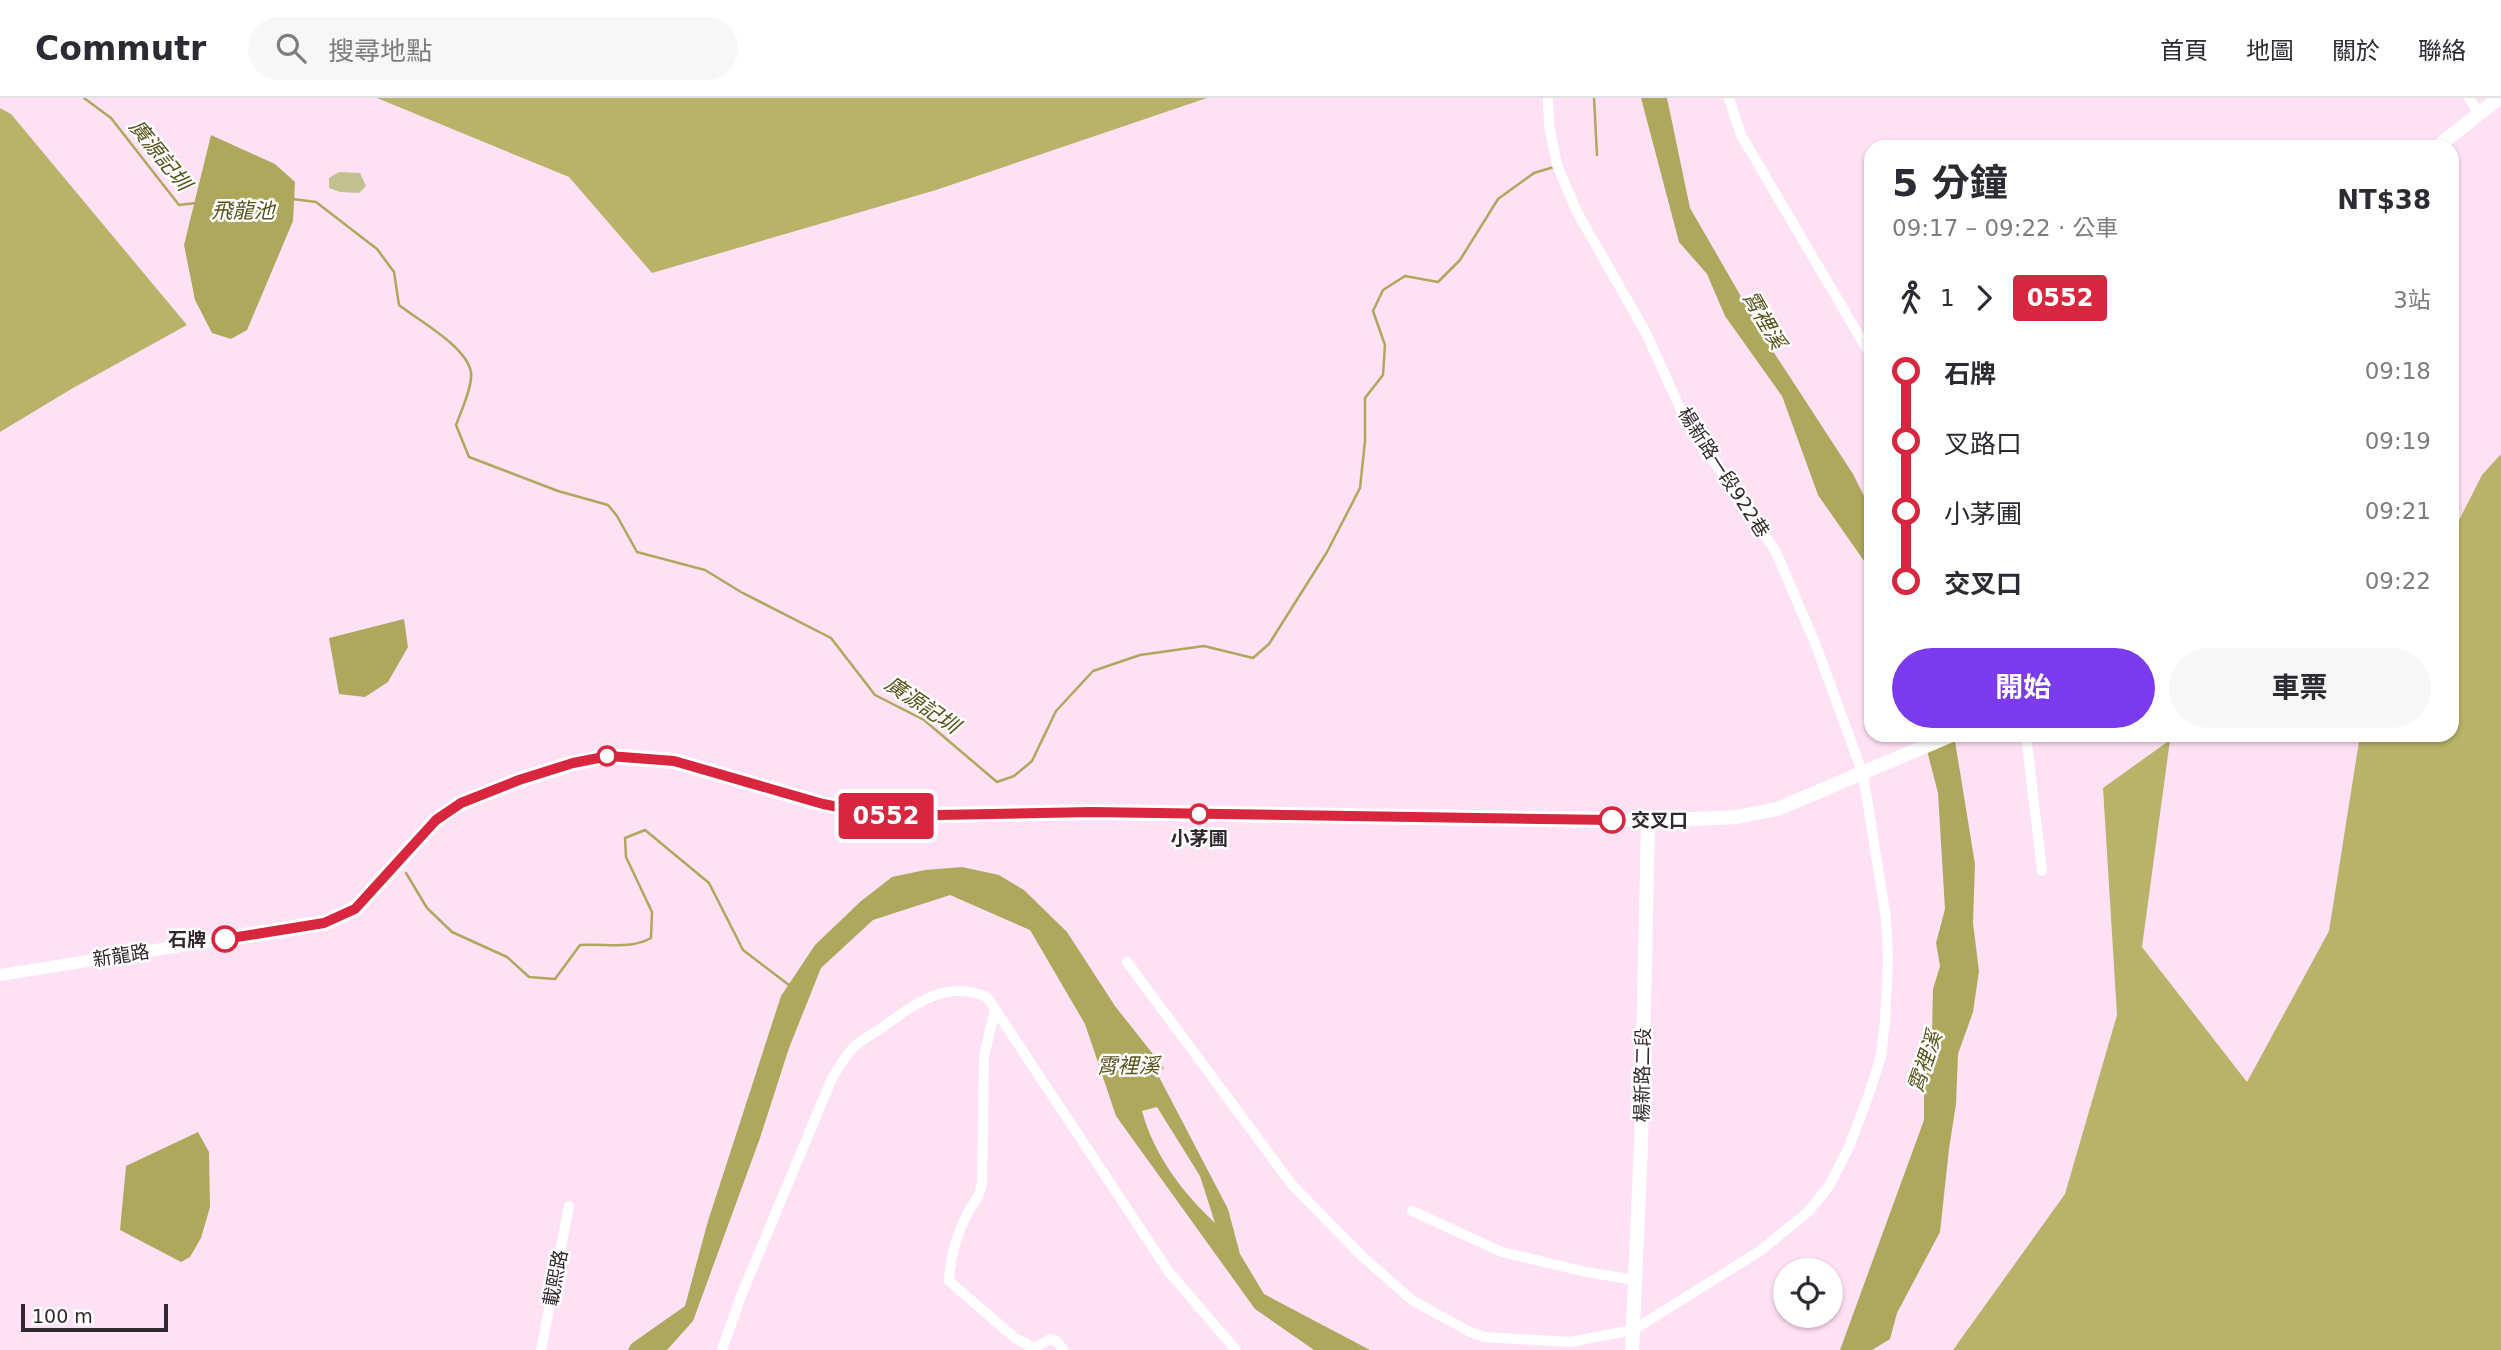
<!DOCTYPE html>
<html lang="zh-TW">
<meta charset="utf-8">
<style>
body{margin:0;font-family:"DejaVu Sans","Noto Sans TC",sans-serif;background:#f7f7f7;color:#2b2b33;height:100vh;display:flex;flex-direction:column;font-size:26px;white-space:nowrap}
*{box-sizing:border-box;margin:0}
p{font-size:23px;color:#7c7c81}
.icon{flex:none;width:38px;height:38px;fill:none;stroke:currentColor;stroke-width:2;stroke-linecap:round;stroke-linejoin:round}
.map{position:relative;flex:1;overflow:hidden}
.sheet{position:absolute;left:1864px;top:42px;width:595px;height:602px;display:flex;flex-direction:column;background:#fff;border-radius:21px;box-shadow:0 2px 5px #0004}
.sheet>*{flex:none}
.badge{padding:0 14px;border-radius:5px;font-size:24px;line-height:46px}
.tools{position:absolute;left:1773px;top:1160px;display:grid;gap:14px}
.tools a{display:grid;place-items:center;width:70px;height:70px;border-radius:50%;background:#fff;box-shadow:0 2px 5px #0004;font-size:35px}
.scale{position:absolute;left:21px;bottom:18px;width:147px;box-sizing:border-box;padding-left:7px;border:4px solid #32272f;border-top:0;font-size:19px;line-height:24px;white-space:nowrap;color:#32272f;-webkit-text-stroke:5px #fff;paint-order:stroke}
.map>.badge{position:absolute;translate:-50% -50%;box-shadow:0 0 0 4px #fff}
.legs{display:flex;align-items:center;gap:10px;height:77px;padding:0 28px;font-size:23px}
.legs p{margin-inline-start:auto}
.summary{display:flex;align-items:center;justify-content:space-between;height:119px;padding:0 28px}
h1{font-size:38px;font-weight:700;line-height:52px}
.action{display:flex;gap:14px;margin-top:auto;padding:14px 28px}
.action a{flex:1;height:80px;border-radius:42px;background:#7c3aed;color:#fff;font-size:28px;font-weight:700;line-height:80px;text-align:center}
.action a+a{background:#f7f7f7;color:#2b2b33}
ul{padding:0 28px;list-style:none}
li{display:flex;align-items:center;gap:24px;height:70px;font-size:26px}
li i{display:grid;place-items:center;width:10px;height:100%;margin:0 9px;background:currentColor}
li i::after{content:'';width:18px;height:18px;margin:-9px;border:5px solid;border-radius:50%;background:#fff}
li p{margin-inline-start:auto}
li:first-child i{background:linear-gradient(#0000 50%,currentColor 0)}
li:last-child i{background:linear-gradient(currentColor 50%,#0000 0)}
header{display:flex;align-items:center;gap:42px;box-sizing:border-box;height:98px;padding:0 35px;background:#fff;border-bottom:2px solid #e1e1e2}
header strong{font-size:33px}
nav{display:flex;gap:38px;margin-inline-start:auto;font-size:24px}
.search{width:490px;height:63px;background:#f7f7f7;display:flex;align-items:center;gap:18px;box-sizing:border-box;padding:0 24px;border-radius:38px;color:#7c7c81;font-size:26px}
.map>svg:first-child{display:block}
</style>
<header>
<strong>Commutr</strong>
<div class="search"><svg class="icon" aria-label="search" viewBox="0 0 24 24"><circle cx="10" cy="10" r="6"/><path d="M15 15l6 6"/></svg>搜尋地點</div>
<nav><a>首頁</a><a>地圖</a><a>關於</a><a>聯絡</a></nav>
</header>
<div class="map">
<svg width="2501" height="1252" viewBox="0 0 2501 1252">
<rect width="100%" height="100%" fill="#ffe1f5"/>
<path fill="#c3c090" d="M339,74L360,75L366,88L359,95L340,94L329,90V80Z"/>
<path fill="#b9b369" d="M377,0H1207L936,92L652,175L569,79Z
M0,10L11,16L187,227L73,290L0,334Z
M2501,356V1252H1953L2065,1096L2117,917L2103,690L2170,642L2142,849L2247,984L2329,833L2360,637H2452V436L2482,377Z"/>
<path fill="#aea85d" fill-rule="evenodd" d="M1641,0H1667L1690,110L1769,247L1853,376L1871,412V473L1818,397L1782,298L1725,218L1707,176L1679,144Z
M211,37L275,66L295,84L293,123L247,232L231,241L212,235L195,202L184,147Z
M404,521L408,549L388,584L365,599L339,596L329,540Z
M1923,637H1954L1975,766L1973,825L1979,873L1973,914L1958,956L1956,1006L1949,1051L1940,1134L1897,1215L1890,1241L1872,1252H1840L1924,1022V974L1932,935L1933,891L1940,868L1936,845L1945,811L1938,695Z
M962,769L999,777L1024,792L1067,834L1115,908L1164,970L1157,975L1228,1111L1240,1156L1264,1196L1370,1252H1314L1255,1211L1116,1018L1085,926L1030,832L950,797L873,822L821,870L789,950L760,1040L693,1223L667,1252H628L631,1246L685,1208L708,1123L781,898L815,847L860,804L892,779L925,772ZM1157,1009L1200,1078L1215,1125C1182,1094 1154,1057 1142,1013Z
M198,1034L209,1054L210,1109L201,1140L190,1159L181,1164L120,1132L126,1068Z"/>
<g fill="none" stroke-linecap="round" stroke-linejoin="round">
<path stroke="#aea85d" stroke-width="2.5" d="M84,0L111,20L179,107L196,105
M1594,0L1597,57
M293,101L316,104L377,151L394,174L399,207C419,223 466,248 471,274C473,287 461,314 456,327L469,359L558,393L608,407L617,418L637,454L705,472L741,494L831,540L875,597L924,622L997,684L1014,678L1032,663L1056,613L1093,573L1140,557L1204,548L1253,560L1269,546L1327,454L1360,390L1365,343V300L1383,277L1385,247L1373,213L1383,192L1405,178L1438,184L1460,162L1498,101L1534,75L1554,69
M406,775L427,810L452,834L507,859L529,879L555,881L580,847C604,845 630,852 651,840L652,814L626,759L625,740L645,732L709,785L743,852L789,887"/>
<path stroke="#fff" stroke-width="10" d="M1729,0L1741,37L1871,258
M2469,0L2479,16
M2026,637L2042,773
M1127,864L1293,1088L1363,1159L1412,1202L1468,1233L1484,1239L1570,1244L1633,1232L1760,1153L1808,1114L1829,1088L1849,1049L1869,996L1881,958L1885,925L1888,860L1886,820L1863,676L1815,545L1775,452L1686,323L1645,233L1577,114L1557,67L1549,27L1548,0
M995,911L984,959L982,1086C978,1103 974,1103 967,1116C957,1136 950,1161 949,1183L1015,1240L1034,1250L1050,1241L1056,1243L1064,1252
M1412,1113L1502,1154L1586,1174L1635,1182
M541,1252L569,1108
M722,1252L741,1198L833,978C839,969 845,959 852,951C860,942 873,936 883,929C914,906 947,881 987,899L1169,1174L1236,1252"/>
<path stroke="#fff" stroke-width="12" d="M0,877L324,825L356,811L436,722L461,705L519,682L573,665L609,658L674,663L823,706L885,718L1092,714L1648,723"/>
<path stroke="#fff" stroke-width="14" d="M2437,49L2499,0
M1632,1252L1641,1046L1648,723L1737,719L1777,711L1952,637"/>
</g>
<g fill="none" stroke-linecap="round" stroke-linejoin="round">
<defs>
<path id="line-1" d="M225,841L324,825L355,811L436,722L461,705L519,682L573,665L609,658L674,663L823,706L885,718L1092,714L1612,722"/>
</defs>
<use href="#line-1" stroke="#fff" stroke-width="16"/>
<use href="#line-1" stroke="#d7263d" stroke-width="10"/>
</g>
<g fill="#fff" stroke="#d7263d" stroke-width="3.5">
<circle cx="607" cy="658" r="9"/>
<circle cx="1199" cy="716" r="9"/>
<circle cx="1612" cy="722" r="12"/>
<circle cx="225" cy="841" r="12"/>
</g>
<g text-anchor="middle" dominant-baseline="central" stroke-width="5" stroke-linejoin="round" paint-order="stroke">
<g font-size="19" fill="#32272f" stroke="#fff">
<text transform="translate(1724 374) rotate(57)">楊新路一段922巷</text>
<text transform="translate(121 857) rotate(-9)">新龍路</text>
<text transform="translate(1642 977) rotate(-89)">楊新路二段</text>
<text transform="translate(555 1180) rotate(-79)">載熙路</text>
</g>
<g font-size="19" font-weight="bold" fill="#32272f" stroke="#fff" text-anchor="start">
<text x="1631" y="722">交叉口</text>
<text x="1199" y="740" text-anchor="middle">小茅圃</text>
<text x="206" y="841" text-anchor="end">石牌</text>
</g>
<g font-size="21" font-style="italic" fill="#57521a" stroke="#fff">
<text transform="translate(160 57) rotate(51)">廣源記圳</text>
<text x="243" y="113">飛龍池</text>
<text transform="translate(1764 222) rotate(60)">霄裡溪</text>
<text transform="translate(922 607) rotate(34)">廣源記圳</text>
<text transform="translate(1925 964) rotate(-71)">霄裡溪</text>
<text x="1128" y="968">霄裡溪</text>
</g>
</g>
</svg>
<div class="tools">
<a><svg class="icon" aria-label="locate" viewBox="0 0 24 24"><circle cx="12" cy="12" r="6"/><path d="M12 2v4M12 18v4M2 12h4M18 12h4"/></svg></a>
</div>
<div class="scale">100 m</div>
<b class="badge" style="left:886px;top:718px;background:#d7263d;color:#fff">0552</b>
<section class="sheet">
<div class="summary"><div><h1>5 分鐘</h1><p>09:17 – 09:22 · 公車</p></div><b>NT$38</b></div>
<div class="legs"><svg class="icon" aria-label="walk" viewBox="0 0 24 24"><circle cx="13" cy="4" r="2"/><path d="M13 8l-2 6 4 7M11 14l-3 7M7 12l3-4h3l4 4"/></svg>1<svg class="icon" aria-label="forward" viewBox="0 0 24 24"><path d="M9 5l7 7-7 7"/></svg><b class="badge" style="background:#d7263d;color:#fff">0552</b><p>3站</p></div>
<ul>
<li><i style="color:#d7263d"></i><b>石牌</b><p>09:18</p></li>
<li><i style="color:#d7263d"></i><span>叉路口</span><p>09:19</p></li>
<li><i style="color:#d7263d"></i><span>小茅圃</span><p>09:21</p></li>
<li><i style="color:#d7263d"></i><b>交叉口</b><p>09:22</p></li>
</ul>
<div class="action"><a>開始</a><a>車票</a></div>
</section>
</div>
